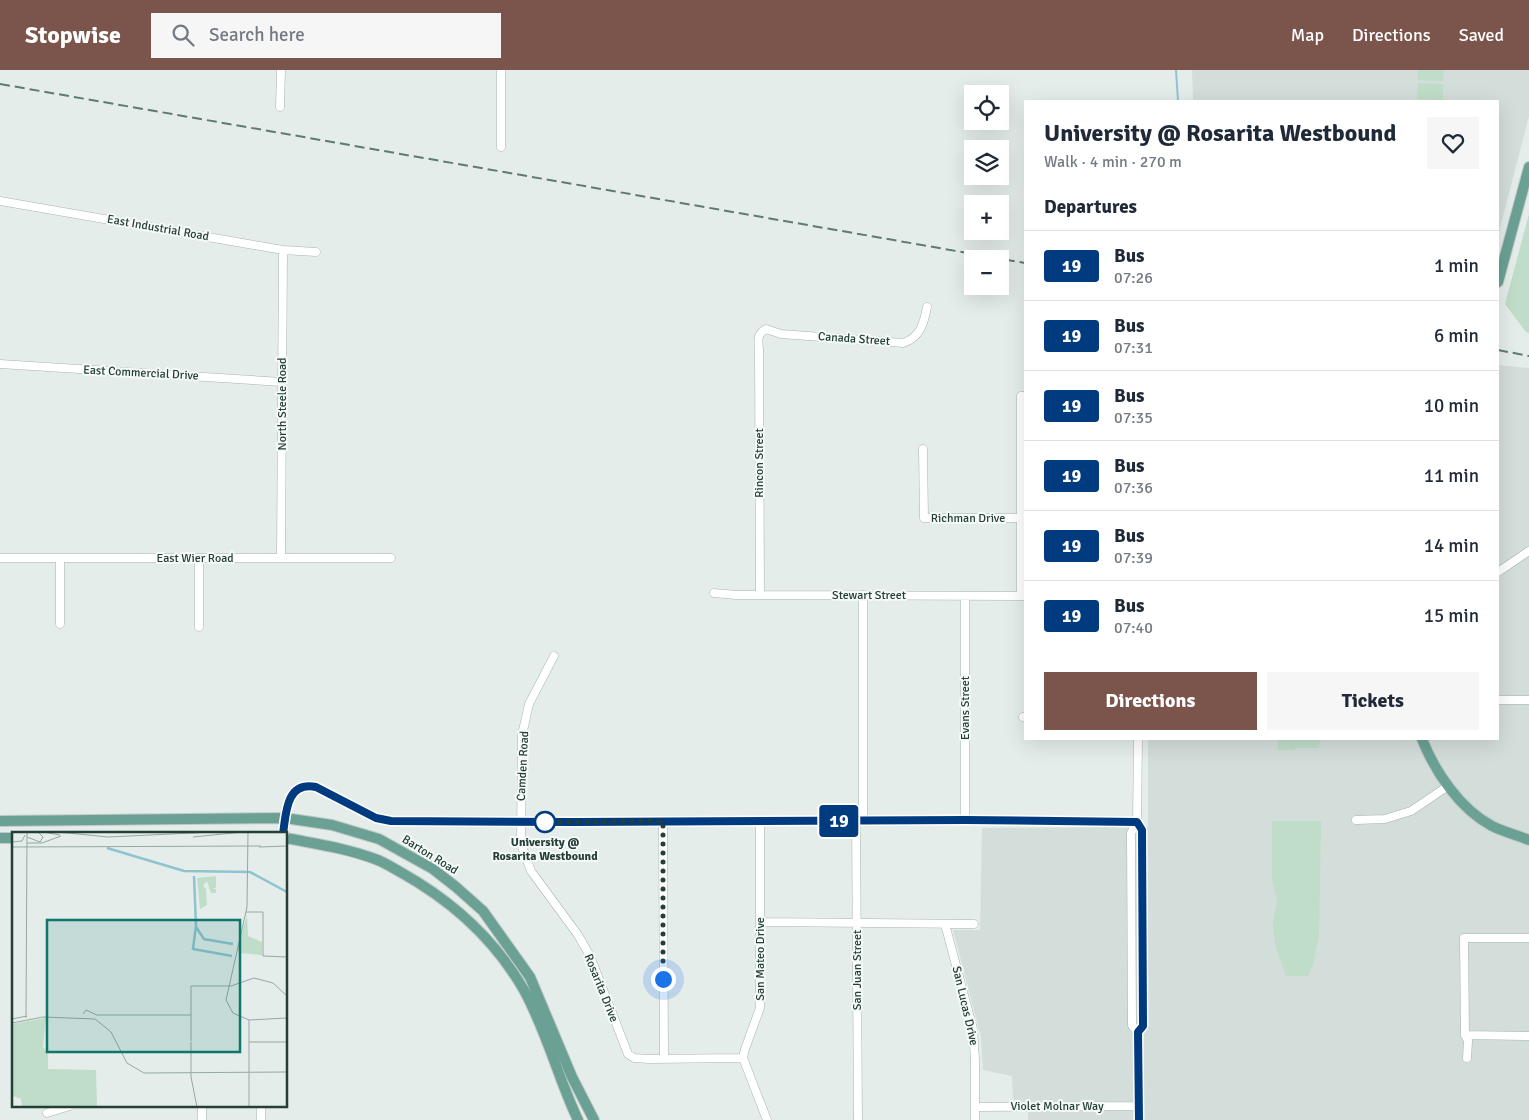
<!DOCTYPE html>
<meta charset="utf-8">
<style>
body{margin:0;font-family:Signika,sans-serif;background:#f6f6f7;color:#1f2937;height:100vh;display:flex;flex-direction:column;font-size:19px;white-space:nowrap}
*{box-sizing:border-box;margin:0}
p{font-size:16px;color:#747a83}
.icon{flex:none;width:28px;height:28px;fill:none;stroke:currentColor;stroke-width:2;stroke-linecap:round;stroke-linejoin:round}
.map{position:relative;flex:1;overflow:hidden}
.details{position:absolute;left:1024px;top:30px;width:475px;height:640px;display:flex;flex-direction:column;background:#fff;border-radius:0px;box-shadow:0 5px 20px #0002}
.details>*{flex:none}
.badge{padding:0 10px;border-radius:4px;font-size:18px;line-height:32px}
.tools{position:absolute;left:964px;top:15px;display:grid;gap:10px}
.tools a{display:grid;place-items:center;width:45px;height:45px;border-radius:0px;background:#fff;box-shadow:0 5px 20px #0002;font-size:25px}
.you{position:absolute;width:25px;height:25px;margin:-12px;border:4px solid #fff;border-radius:50%;background:#1a73e8;box-shadow:0 0 0 8px #1a73e833}
.map>.badge{position:absolute;translate:-50% -50%;box-shadow:0 0 0 2px #fff}
h2{padding:0 20px;font-size:19px;line-height:45px}
.round{display:grid;place-items:center;flex:none;width:52px;height:52px;border-radius:0px;background:#f6f6f7}
.summary{display:flex;align-items:center;justify-content:space-between;height:85px;padding:0 20px}
h1{font-size:24px;font-weight:700;line-height:38px}
.cta{display:flex;gap:10px;margin-top:auto;padding:10px 20px}
.cta a{flex:1;height:58px;border-radius:0px;background:#7b554b;color:#fff;font-size:20px;font-weight:700;line-height:58px;text-align:center}
.cta a+a{background:#f6f6f7;color:#1f2937}
ul{padding:0;list-style:none}
li{display:flex;align-items:center;gap:15px;height:70px;padding:0 20px;border-top:1px solid #e0e1e3}
li div{flex:1}
li b{display:block;font-size:19px}
li em{font-style:normal}
li .badge{min-width:55px;font-weight:700;text-align:center}
header{display:flex;align-items:center;gap:30px;box-sizing:border-box;height:70px;padding:0 25px;background:#7b554b;color:#fff}
header strong{font-size:24px}
nav{display:flex;gap:28px;margin-inline-start:auto;font-size:18px}
.search{width:350px;height:45px;background:#f6f6f7;display:flex;align-items:center;gap:12px;box-sizing:border-box;padding:0 18px;border-radius:0px;color:#747a83;font-size:19px}
.map>svg:first-child{display:block}
</style>
<header>
<strong>Stopwise</strong>
<div class="search"><svg class="icon" aria-label="search" viewBox="0 0 24 24"><circle cx="10" cy="10" r="6"/><path d="M15 15l6 6"/></svg>Search here</div>
<nav><a>Map</a><a>Directions</a><a>Saved</a></nav>
</header>
<div class="map">
<svg width="1529" height="1050" viewBox="0 0 1529 1050">
<rect width="100%" height="100%" fill="#e4edea"/>
<path fill="#d3ddd9" d="M1192,0H1529V46L1498,166V31H1193Z
M1498,295L1529,298V1050H1028V1042L1013,1029L1012,1006L983,1000L981,967L953,860H980L982,758L1148,757V669H1498Z"/>
<path fill="#bfddc8" d="M1418,0H1444L1443,11L1418,10Z
M1418,13L1443,14V30L1417,29Z
M1529,144V263L1526,262L1505,234Z
M1278,669H1320L1319,678H1295V680H1278Z
M1272,751H1321L1319,865L1313,895L1308,906H1286L1276,877L1273,853L1277,831L1272,808Z"/>
<g fill="none" stroke-linecap="round" stroke-linejoin="round">
<path stroke="#8fc3d0" stroke-width="2" d="M1176,0L1178,31"/>
<defs>
<path id="minor" d="M501,0V77
M280,37L281,0
M0,131L283,180L316,182
M0,294L282,312
M923,379L924,448H1021
M281,487L283,180
M0,488H391
M199,489V557
M1498,502L1529,481
M714,523L736,525L1025,526
M760,525L759,279C758,270 757,264 766,259L781,264L903,273C920,268 924,253 927,237
M1021,526V326H1025
M60,554V489
M554,586L529,634L522,665L521,774L531,801L578,865L590,886L628,984L634,988L649,989L743,988
M1498,630H1529
M1023,647H1025
M1138,669L1137,752L1131,763L1132,955L1138,963
M965,750V526
M1356,750L1385,749L1411,741L1448,716
M663,751L664,988
M760,751V938L745,979L743,988L767,1050
M856,751L858,1050
M863,751V525
M1137,752L1142,760L1143,956L1138,963L1139,1050
M283,764C286,743 286,711 316,717L376,748L391,751L575,752L965,750L1137,752
M760,852L974,854
M945,854L973,959L975,989V1050
M1465,965L1464,868H1529
M1467,988L1468,971L1465,965L1529,966
M202,1036V1050
M261,1036V1050
M975,1037L1139,1036
M47,1043L70,1036"/>
<path id="major" d="M1498,212L1529,97
M1422,669C1435,702 1460,739 1492,756C1504,762 1517,765 1529,770
M0,751L285,748L332,755L379,769L433,799L456,817L483,841L530,907L572,1007L594,1050
M0,768H14
M286,768C316,774 346,778 375,789C384,792 393,798 402,803C452,831 495,870 524,920C547,962 558,1008 578,1050"/>
</defs>
<use href="#minor" stroke="#a7b5b1" stroke-width="9"/>
<use href="#major" stroke="#c2c9c7" stroke-width="12"/>
<use href="#minor" stroke="#fff" stroke-width="8"/>
<use href="#major" stroke="#6ba195" stroke-width="10"/>
<path stroke="#5f7a74" stroke-width="2" stroke-dasharray="10 5" stroke-linecap="butt" d="M0,14L1025,193
M1498,280L1529,286"/>
</g>
<g fill="none" stroke-linecap="round" stroke-linejoin="round">
<defs>
<path id="line" d="M283,764C286,743 286,711 316,717L376,748L391,751L575,752L965,750L1137,752L1142,760L1143,956L1138,962L1139,1050"/>
</defs>
<use href="#line" stroke="#fff" stroke-width="11"/>
<use href="#line" stroke="#003b80" stroke-width="8"/>
<path stroke="#243e38" stroke-width="5" stroke-dasharray="0 9" d="M545,752H539L663,751V909"/>
</g>
<circle fill="#fff" stroke="#003b80" stroke-width="2.5" cx="545" cy="752" r="10"/>
<g text-anchor="middle" dominant-baseline="central" stroke-width="4" stroke-linejoin="round" paint-order="stroke">
<g font-size="12" fill="#243e38" stroke="#f5faf8">
<text transform="translate(158 158) rotate(10)">East Industrial Road</text>
<text transform="translate(854 269) rotate(4)">Canada Street</text>
<text transform="translate(141 303) rotate(3)">East Commercial Drive</text>
<text transform="translate(282 334) rotate(-90)">North Steele Road</text>
<text transform="translate(759 393) rotate(-90)">Rincon Street</text>
<text x="968" y="448">Richman Drive</text>
<text x="195" y="488">East Wier Road</text>
<text x="869" y="525">Stewart Street</text>
<text transform="translate(965 638) rotate(-90)">Evans Street</text>
<text transform="translate(523 696) rotate(-87)">Camden Road</text>
<text transform="translate(430 785) rotate(32)">Barton Road</text>
<text transform="translate(760 889) rotate(-90)">San Mateo Drive</text>
<text transform="translate(857 900) rotate(-90)">San Juan Street</text>
<text transform="translate(601 918) rotate(68)">Rosarita Drive</text>
<text transform="translate(965 936) rotate(77)">San Lucas Drive</text>
<text x="1057" y="1036">Violet Molnar Way</text>
</g>
<g font-size="12" font-weight="bold" fill="#243e38" stroke="#f5faf8">
<text x="545" y="772">University @<tspan x="545" dy="14">Rosarita Westbound</tspan></text>
</g>
</g>
<g transform="translate(12 762)">
<rect width="275" height="275" fill="#e4edea"/>
<path d="M204,44V56L200,57H204V61H199L195,49L191,54L194,57L195,73L188,77L185,46ZM235,83L236,104L250,110V123L228,121L225,117ZM34,186L31,215L36,222V237L84,238L85,275H10L9,267L1,264L0,192Z" fill="#bfddc8"/>
<path fill="none" stroke="#8fc3d0" stroke-width="2.5" d="M95,16L172,39L238,40L275,60M182,44L184,94L181,117L220,124M184,95L192,107L221,112"/>
<path fill="none" stroke="#97a7a3" stroke-width="1" d="M31,0L48,3M46,0L96,5L202,0M73,0H162M236,0L235,75L214,168L221,181L237,188V240M15,5L28,10L31,5L26,0M181,5L231,0M0,10L10,9L13,3M15,11H30L49,4M0,15L249,14M247,15L275,14M234,80H251V124L275,125M71,182L74,178L85,183H179M14,186L15,0M0,187L15,184M237,188L275,186M0,191L31,185L83,187L99,200L115,231L132,241L275,240M179,209V154H219L242,146L261,151L275,164M179,210V245L185,275M237,210H275M237,241V275"/>
<path fill="#0f766e" fill-opacity="0.15" stroke="#0f766e" stroke-width="2.5" d="M35,88H228V220H35Z"/>
<rect width="275" height="275" fill="none" stroke="#243e38" stroke-width="2.5"/>
</g>
</svg>
<div class="tools">
<a><svg class="icon" aria-label="locate" viewBox="0 0 24 24"><circle cx="12" cy="12" r="6"/><path d="M12 2v4M12 18v4M2 12h4M18 12h4"/></svg></a>
<a><svg class="icon" aria-label="layers" viewBox="0 0 24 24"><path d="M12 4l9 5-9 5-9-5zM3 14l9 5 9-5"/></svg></a>
<a>+</a>
<a>−</a>
</div>
<div class="you" style="left:663px;top:909px"></div>
<b class="badge" style="left:839px;top:751px;background:#003b80;color:#fff">19</b>
<section class="details">
<div class="summary"><div><h1>University @ Rosarita Westbound</h1><p>Walk · 4 min · 270 m</p></div><a class="round"><svg class="icon" aria-label="heart" viewBox="0 0 24 24"><path d="M12 20l-8-8c-3-5 5-10 8-4 3-6 11-1 8 4z"/></svg></a></div>
<h2>Departures</h2>
<ul>
<li><span class="badge" style="background:#003b80;color:#fff">19</span><div><b>Bus</b><p>07:26</p></div><em>1 min</em></li>
<li><span class="badge" style="background:#003b80;color:#fff">19</span><div><b>Bus</b><p>07:31</p></div><em>6 min</em></li>
<li><span class="badge" style="background:#003b80;color:#fff">19</span><div><b>Bus</b><p>07:35</p></div><em>10 min</em></li>
<li><span class="badge" style="background:#003b80;color:#fff">19</span><div><b>Bus</b><p>07:36</p></div><em>11 min</em></li>
<li><span class="badge" style="background:#003b80;color:#fff">19</span><div><b>Bus</b><p>07:39</p></div><em>14 min</em></li>
<li><span class="badge" style="background:#003b80;color:#fff">19</span><div><b>Bus</b><p>07:40</p></div><em>15 min</em></li>
</ul>
<div class="cta"><a>Directions</a><a>Tickets</a></div>
</section>
</div>
